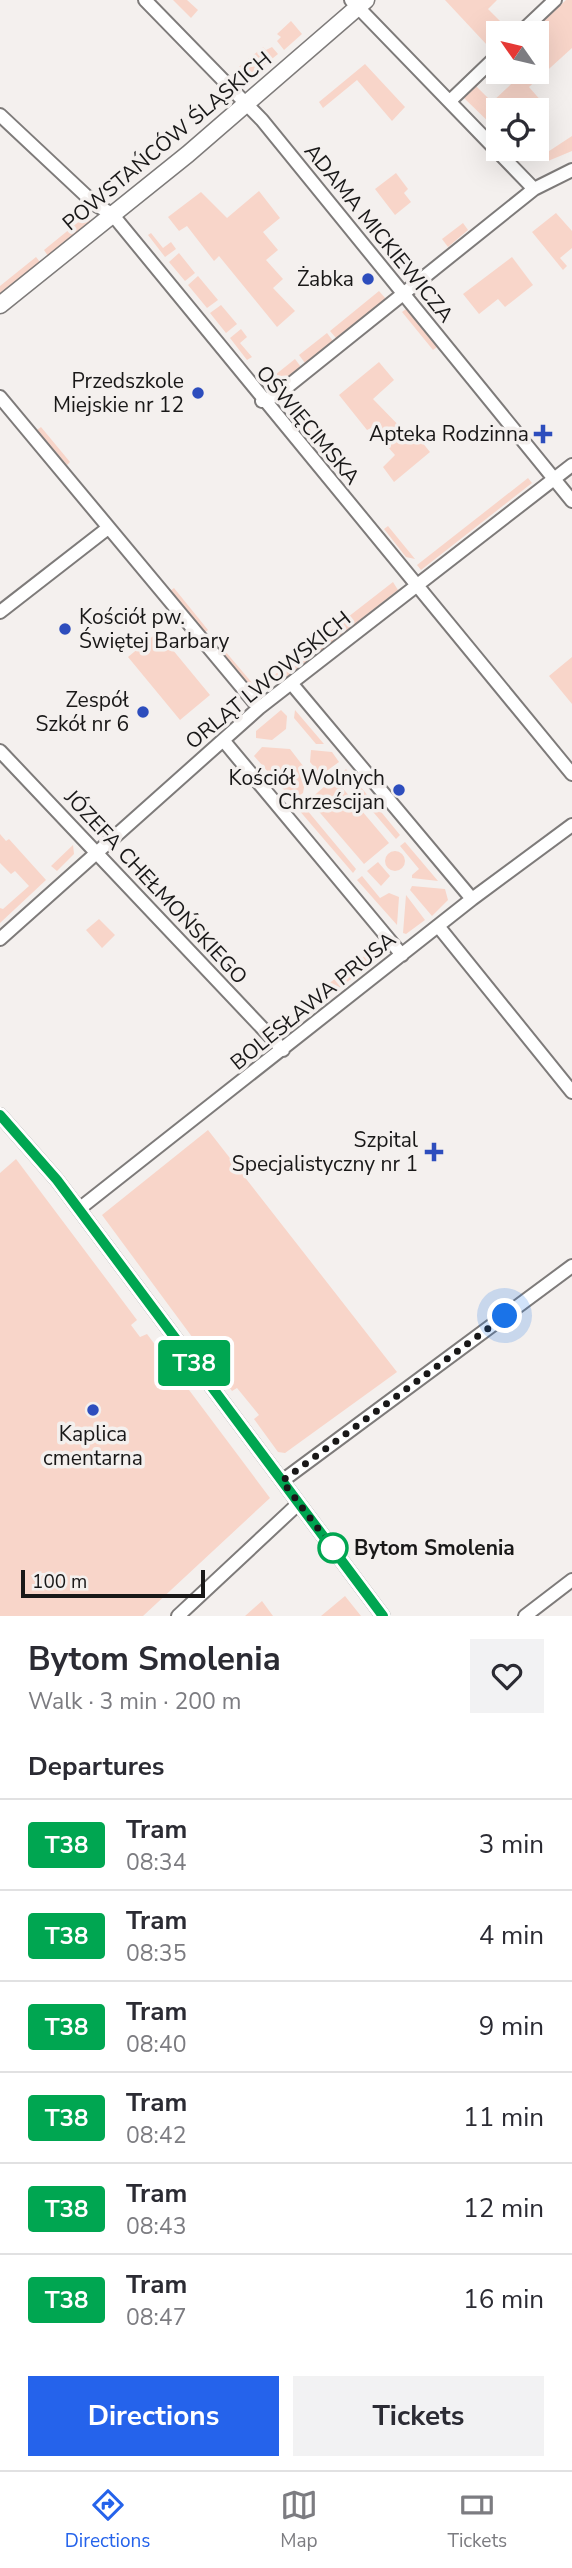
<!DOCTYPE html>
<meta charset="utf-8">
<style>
body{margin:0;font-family:"Nunito Sans",sans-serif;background:#f2f2f3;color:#2b2b33;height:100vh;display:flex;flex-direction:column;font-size:26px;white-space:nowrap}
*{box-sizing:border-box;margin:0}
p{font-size:23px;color:#7c7c81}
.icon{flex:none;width:38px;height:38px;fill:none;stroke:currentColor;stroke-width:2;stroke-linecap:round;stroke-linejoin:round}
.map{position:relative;height:1616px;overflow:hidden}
.drawer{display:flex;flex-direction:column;background:#fff;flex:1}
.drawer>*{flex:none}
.badge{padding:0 14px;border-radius:5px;font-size:24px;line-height:46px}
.needle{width:46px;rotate:304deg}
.controls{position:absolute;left:486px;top:21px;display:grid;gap:14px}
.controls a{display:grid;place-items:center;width:63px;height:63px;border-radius:0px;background:#fff;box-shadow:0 7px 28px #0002;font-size:35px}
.scale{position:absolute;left:21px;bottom:18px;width:184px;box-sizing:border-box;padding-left:7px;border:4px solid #191818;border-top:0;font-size:19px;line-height:24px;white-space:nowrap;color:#191818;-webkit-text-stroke:5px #f4f0ee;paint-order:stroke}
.you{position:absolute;width:35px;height:35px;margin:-18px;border:5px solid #fff;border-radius:50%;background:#1a73e8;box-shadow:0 0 0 10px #1a73e833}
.map>.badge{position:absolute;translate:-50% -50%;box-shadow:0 0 0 4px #fff}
h2{padding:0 28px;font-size:26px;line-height:63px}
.round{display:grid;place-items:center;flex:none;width:74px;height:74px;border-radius:0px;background:#f2f2f3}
.summary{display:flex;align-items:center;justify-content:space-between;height:119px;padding:0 28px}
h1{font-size:33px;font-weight:700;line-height:52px}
.button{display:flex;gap:14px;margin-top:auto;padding:14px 28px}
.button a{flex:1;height:80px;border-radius:0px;background:#2563eb;color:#fff;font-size:28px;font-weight:700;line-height:80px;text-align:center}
.button a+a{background:#f2f2f3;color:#2b2b33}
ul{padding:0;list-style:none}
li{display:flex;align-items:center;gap:21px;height:91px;padding:0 28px;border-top:2px solid #e1e1e2}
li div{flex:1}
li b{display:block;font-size:26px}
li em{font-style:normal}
li .badge{min-width:77px;font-weight:700;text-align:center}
.tab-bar{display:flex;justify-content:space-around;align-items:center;height:98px;border-top:2px solid #e1e1e2;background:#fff;font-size:19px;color:#7c7c81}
.tab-bar a{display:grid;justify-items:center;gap:4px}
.tab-bar .current{color:#2563eb}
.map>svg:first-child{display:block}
</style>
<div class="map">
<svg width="572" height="1616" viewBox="0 0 572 1616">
<rect width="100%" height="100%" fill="#f4f0ee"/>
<path fill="#f8d5c9" d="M173,0H187L198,10L191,18Z
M445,0H497L488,9L506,27L487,45Z
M566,0H572V48L529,87L543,103L535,110H499V132L464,98L465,95L475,85L492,102L524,72H537V33H531Z
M291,21L302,34L284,50L277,41L281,37L277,34Z
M263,47L266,50L272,47L278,54L243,82L234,71Z
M365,64L405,107L392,121L357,80L323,108L319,102Z
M572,136V151L548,161L537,159Z
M396,173L408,189L404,193L411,202L395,215L375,189Z
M259,191L280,218L263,232L278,250L266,260L283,279L273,288L295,311L277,327L219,256L214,261L187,226L179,231L168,217L201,192L227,218Z
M556,213L572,231V248L560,258L567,266L563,270L532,232Z
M87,215L91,222L48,256L44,250Z
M463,223L468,230L448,247L442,239Z
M151,233L163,248L171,242L176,249L165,257L148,235Z
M179,253L195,273L185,281L169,262Z
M36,257L40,262L0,295V286Z
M512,257L533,285L505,307L498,299L479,314L463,294Z
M198,276L218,300L207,308L188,285Z
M379,291L386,299L336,338L330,331Z
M221,305L237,324L226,333L210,313Z
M406,309L437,347L433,350L402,312Z
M241,329L247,337L240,343L252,357L247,360L230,338Z
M327,333L333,341L305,363L299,355Z
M295,359L301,367L271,390L265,383Z
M379,362L394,380L373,399L408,435L413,431L430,452L394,482L383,467L395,455L371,428L367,430L339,395Z
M289,403L316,437L312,440L285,406Z
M41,427L70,462L67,465L37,430Z
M528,478L532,483L421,570L417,565Z
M388,526L415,559L406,557L384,529Z
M393,582L398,590L318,653L312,645Z
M174,588L208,630L204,633L170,591Z
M158,632L210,695L180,720L128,657Z
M306,649L312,657L277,684L272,677Z
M225,651L253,684L249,687L221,654Z
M572,657V704L549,676Z
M281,710L287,716L286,729L272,740L256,738V731Z
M295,710L324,744H316L294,718Z
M262,747L290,749L307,771L303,793L293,800L254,756Z
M311,750L332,752L339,762L321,775L310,762Z
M346,769L400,835L396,839L341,774Z
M334,778L389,843L364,864L309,800Z
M302,804L356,869L353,873L298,809Z
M0,834L6,841L9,839L46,880L0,923V908L3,909L29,886L15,871L11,874L0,863Z
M405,842L438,881L412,878V875L419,869L400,846Z
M73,845L74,854L57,871L51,866Z
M385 861a10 10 0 1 1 20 0a10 10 0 1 1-20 0Z
M378,862L390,876L381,886L367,871Z
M362,876L380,898L389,893L399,897L397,925L357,880Z
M412,886L445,889L448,900L432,916L410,890Z
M406,895L425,920L406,934L403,933Z
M99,919L115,935L102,948L86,930Z
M379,945L385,953L329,996L323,988Z
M208,1130L397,1372L285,1453L278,1452L254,1419L259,1415L237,1388L232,1391L102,1215Z
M16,1159L137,1320L131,1325L140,1337L147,1334L270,1498L143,1616H0V1173Z
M345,1596L361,1616H321Z
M262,1601L273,1616H245Z"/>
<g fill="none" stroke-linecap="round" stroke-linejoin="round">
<defs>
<path id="street" d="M145,0L262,120L572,501
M351,0L534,189
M520,33L555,0
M451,100L499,54
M0,115L96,205L112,214L572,774
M0,397L259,708
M262,401L277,395L534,189L572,170
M0,612L108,528
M291,683L472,899
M223,740L402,955
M0,751L283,1050
M438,926L572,1092
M0,939L259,708L572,465
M0,1115L57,1180L383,1616
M79,1209L472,899L572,825
M282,1481L572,1266
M178,1616L298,1504
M525,1616L572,1580"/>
<path id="secondary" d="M0,305L188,154L366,0"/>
</defs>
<use href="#street" stroke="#7e7b7a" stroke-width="16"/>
<use href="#secondary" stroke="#7e7b7a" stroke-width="19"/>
<use href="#street" stroke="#fff" stroke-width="12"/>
<use href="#secondary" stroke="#fff" stroke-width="16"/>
<path stroke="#636161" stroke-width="2" d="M0,1115L57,1180L383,1616"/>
</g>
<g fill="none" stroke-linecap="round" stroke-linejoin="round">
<defs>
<path id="line" d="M0,1115L57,1180L383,1616"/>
</defs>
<use href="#line" stroke="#fff" stroke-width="16"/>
<use href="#line" stroke="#00a651" stroke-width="10"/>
<path stroke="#191818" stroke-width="7" stroke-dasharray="0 12.6" d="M333,1548L282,1481L505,1316"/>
</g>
<g fill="#2d4dbd" stroke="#f4f0ee" stroke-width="2.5">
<circle cx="368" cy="279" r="7"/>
<circle cx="198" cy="393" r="7"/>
<path d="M539.5 423.5h7v7h7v7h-7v7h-7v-7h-7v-7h7z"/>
<circle cx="65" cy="629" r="7"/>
<circle cx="143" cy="712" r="7"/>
<circle cx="399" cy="790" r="7"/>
<path d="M430.5 1141.5h7v7h7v7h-7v7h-7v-7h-7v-7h7z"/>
<circle cx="93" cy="1410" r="7"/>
</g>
<circle fill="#fff" stroke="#00a651" stroke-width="3.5" cx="333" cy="1548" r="14"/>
<g text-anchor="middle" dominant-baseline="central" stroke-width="7" stroke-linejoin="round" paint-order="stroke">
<g font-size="21" fill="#191818" stroke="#f4f0ee">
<text transform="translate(167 141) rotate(-40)">POWSTAŃCÓW ŚLĄSKICH</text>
<text transform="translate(379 233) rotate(51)">ADAMA MICKIEWICZA</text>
<text transform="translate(308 425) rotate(50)">OŚWIĘCIMSKA</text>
<text transform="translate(268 680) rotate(-39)">ORLĄT LWOWSKICH</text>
<text transform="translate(156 887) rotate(47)">JÓZEFA CHEŁMOŃSKIEGO</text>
<text transform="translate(313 1001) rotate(-39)">BOLESŁAWA PRUSA</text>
</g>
<g font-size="21" fill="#191818" stroke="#f4f0ee" text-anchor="end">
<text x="354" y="279">Żabka</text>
<text x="184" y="381">Przedszkole<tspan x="184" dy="24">Miejskie nr 12</tspan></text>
<text x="529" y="434">Apteka Rodzinna</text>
<text x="79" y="617" text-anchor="start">Kościół pw.<tspan x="79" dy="24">Świętej Barbary</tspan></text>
<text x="129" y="700">Zespół<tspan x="129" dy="24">Szkół nr 6</tspan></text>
<text x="385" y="778">Kościół Wolnych<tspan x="385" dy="24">Chrześcijan</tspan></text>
<text x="418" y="1140">Szpital<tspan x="418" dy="24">Specjalistyczny nr 1</tspan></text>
<text x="93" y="1434" text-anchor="middle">Kaplica<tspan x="93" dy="24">cmentarna</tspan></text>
</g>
<g font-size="21" font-weight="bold" fill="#191818" stroke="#f4f0ee" text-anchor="start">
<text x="354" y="1548">Bytom Smolenia</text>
</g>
</g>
</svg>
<div class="controls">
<a><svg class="needle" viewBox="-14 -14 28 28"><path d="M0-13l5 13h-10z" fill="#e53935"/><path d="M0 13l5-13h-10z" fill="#7c7c81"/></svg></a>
<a><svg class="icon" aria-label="locate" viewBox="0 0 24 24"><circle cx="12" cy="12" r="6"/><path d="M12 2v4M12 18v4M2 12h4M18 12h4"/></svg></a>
</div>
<div class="scale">100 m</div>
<div class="you" style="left:505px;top:1316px"></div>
<b class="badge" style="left:194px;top:1363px;background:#00a651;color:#fff">T38</b>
</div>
<section class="drawer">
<div class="summary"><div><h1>Bytom Smolenia</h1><p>Walk · 3 min · 200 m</p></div><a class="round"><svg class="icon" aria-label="heart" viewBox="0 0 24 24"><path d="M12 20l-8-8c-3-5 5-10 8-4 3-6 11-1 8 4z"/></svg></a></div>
<h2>Departures</h2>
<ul>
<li><span class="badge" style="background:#00a651;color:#fff">T38</span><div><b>Tram</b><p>08:34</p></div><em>3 min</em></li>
<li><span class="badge" style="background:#00a651;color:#fff">T38</span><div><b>Tram</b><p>08:35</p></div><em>4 min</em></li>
<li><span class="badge" style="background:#00a651;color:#fff">T38</span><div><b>Tram</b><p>08:40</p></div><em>9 min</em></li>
<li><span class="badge" style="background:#00a651;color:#fff">T38</span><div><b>Tram</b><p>08:42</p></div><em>11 min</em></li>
<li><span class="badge" style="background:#00a651;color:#fff">T38</span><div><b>Tram</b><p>08:43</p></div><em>12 min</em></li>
<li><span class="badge" style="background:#00a651;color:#fff">T38</span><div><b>Tram</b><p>08:47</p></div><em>16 min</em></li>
</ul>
<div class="button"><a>Directions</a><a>Tickets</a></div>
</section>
<nav class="tab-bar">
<a class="current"><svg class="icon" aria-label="directions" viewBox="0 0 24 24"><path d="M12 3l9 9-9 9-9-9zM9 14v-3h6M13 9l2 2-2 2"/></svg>Directions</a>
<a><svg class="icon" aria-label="map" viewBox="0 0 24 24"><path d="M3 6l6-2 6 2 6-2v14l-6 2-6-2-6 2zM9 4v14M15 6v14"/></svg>Map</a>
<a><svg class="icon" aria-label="tickets" viewBox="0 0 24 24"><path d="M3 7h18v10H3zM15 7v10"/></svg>Tickets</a>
</nav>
